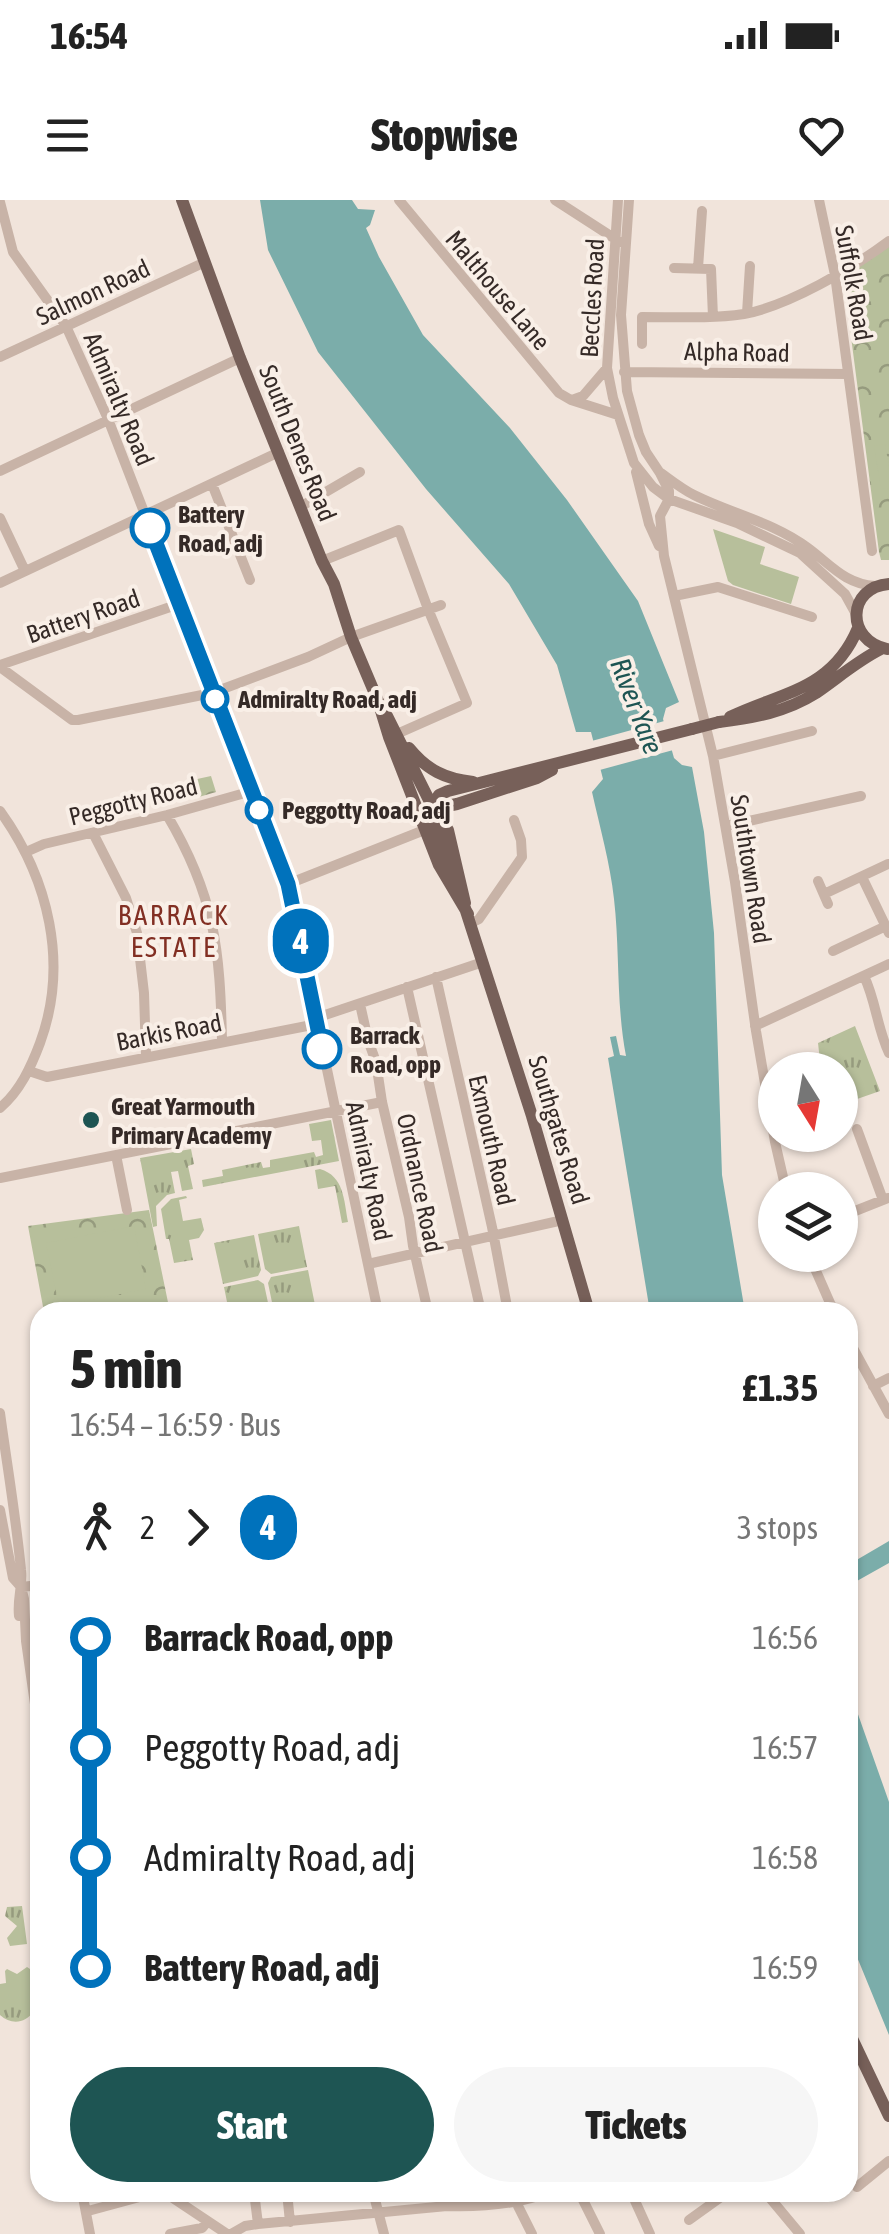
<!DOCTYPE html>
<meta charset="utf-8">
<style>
body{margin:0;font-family:"Asap Condensed",sans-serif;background:#f6f6f6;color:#222;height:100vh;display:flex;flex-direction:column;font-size:38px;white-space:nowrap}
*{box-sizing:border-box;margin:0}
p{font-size:32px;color:#767676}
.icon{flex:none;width:55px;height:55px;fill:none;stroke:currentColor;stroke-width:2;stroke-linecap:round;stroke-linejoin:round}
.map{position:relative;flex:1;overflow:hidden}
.details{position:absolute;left:30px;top:1102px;width:828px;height:900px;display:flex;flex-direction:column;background:#fff;border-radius:30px;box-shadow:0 2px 8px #0004}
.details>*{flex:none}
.badge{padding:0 20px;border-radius:32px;font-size:35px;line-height:65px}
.needle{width:65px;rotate:169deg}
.buttons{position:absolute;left:758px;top:852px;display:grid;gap:20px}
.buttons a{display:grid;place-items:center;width:100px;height:100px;border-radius:50%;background:#fff;box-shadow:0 2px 8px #0004;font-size:50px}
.map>.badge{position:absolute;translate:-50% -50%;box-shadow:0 0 0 5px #fff}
.legs{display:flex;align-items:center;gap:15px;height:110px;padding:0 40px;font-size:32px}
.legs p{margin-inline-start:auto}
.head{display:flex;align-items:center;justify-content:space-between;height:170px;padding:0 40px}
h1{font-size:55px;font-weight:800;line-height:75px}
.button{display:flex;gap:20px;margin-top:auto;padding:20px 40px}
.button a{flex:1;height:115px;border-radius:60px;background:#1e5553;color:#fff;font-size:40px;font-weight:800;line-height:115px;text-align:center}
.button a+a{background:#f6f6f6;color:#222}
ul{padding:0 40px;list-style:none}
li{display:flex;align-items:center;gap:35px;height:110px;font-size:38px}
li i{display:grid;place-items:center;width:15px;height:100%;margin:0 12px;background:currentColor}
li i::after{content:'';width:25px;height:25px;margin:-12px;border:8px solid;border-radius:50%;background:#fff}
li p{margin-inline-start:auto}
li:first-child i{background:linear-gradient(#0000 50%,currentColor 0)}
li:last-child i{background:linear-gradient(currentColor 50%,#0000 0)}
.status{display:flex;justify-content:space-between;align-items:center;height:70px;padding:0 50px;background:#fff;direction:ltr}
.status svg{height:28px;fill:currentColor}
header{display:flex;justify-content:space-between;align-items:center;height:130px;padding:0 40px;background:#fff;font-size:45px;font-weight:800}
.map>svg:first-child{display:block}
</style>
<div class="status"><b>16:54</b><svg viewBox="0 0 49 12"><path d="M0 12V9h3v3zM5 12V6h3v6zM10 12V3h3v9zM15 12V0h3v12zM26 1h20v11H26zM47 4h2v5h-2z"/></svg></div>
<header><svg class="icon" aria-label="menu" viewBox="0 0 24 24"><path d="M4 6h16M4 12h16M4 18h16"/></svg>Stopwise<svg class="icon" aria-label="heart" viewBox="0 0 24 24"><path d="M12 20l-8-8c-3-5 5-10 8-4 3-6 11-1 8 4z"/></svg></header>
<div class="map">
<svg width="889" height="2034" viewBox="0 0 889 2034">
<defs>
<pattern id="grass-tufts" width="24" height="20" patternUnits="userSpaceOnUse" patternTransform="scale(2.5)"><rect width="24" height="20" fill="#b7bf9b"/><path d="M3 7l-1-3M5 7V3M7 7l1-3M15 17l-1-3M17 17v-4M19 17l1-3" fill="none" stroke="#969b7e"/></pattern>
<pattern id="park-crowns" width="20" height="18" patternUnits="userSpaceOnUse" patternTransform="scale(2.5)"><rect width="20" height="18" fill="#b7bf9b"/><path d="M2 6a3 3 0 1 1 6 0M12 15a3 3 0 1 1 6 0" fill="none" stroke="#969b7e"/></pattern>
</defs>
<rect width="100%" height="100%" fill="#f1e4db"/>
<path fill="url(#grass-tufts)" d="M855,826L880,891L840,905V870H821L818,843Z
M331,920L339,961L203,987L202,980L223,976L222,970L261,962L263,968L270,967V960L314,952L316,957L323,955L321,940L312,941L309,924Z
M191,949L194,964L188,966L193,989L182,991L178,971L171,972L175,993L167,995L156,1006L157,1026L153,1027L140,958Z
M320,969C344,976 344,1000 348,1022L342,1023L335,986L318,989L315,970Z
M186,996L187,998L179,1000L183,1021L201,1018L204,1030L199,1038L189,1040L193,1060L174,1063L169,1039H166L161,1009L171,999Z
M299,1026L307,1067L271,1074L265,1069L258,1034Z
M254,1035L261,1070L258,1076L223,1084L214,1043Z
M308,1070L316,1110L274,1112L268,1083L271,1077Z
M258,1080L264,1084L270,1112H229L224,1087Z
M22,1706L27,1744L10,1746L7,1738L17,1726L5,1716L7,1707Z
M27,1767L30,1769L34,1811C25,1824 11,1825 0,1815V1784L6,1783L5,1771L7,1769L17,1774Z"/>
<path fill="url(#park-crowns)" d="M889,46V360H881L879,352L850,129L853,119L848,117L844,81L846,73Z
M211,576L216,592L192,599L188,581Z
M149,1010L170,1112H44L28,1026Z"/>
<path fill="#b7bf9b" d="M885,244L889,267V288L881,289L874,246Z
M713,329L765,347L760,364L799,377L791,404L733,385L728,381Z
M134,1026L146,1089L59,1106L46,1043Z"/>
<path fill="#7badaa" d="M260,0H352L358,9L375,10L370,25L366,28L379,57L423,135L510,228L567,300L638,401L679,502L666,508L663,519L674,558L682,565L692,567L704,632L714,733L722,975L745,1112H650L608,858L614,856L610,837L616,836L620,855L626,856C616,804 620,751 614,699C610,663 600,628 592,592L603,579L591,532H576L557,465L509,384L426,289L318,152L268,50Z
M889,1341V1363L848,1386V1365Z
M848,1486L889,1602V1835L848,1735Z"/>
<path fill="#f1e4db" d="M668,520L677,549L596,571L588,542Z"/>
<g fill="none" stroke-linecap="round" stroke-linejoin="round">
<path stroke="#c8b3a7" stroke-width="10" d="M399,0L559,193L571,200L618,215
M555,0L620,42
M618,0L607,168L613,198L634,263L653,287L669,299L737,323L800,353L845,394L856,414
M629,0L621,115L627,191L639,235L646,252L660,273L669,291V299L660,316L664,356L713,556L735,682L756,831L775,942L786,990
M819,0L835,75L872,351
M0,2L13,52L66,126L108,219L288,684L378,1112
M674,68L711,69L713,117
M698,68L702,11
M747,113L750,66
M642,144V117C676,117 710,119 744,114C788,106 853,68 889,41
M0,157L203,63
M624,172L848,174
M572,200L583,196L607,168
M0,271L240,158
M636,272L649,324L659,346
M661,273C672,281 682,289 694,295C732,314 773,322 808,348C831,365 845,384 875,386
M212,284L250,380
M300,307L360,272
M0,318L25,371
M322,361L399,330L428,409L467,503L390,537
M0,383L279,252
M674,396L718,387L812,417
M0,465L179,404
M0,467L72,520H78L212,493L308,457L351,437L441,405
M713,556L812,531
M0,611C49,679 69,764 40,843C31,867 20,891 0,908
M167,615C215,696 220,749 222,841
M726,626L861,596
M93,633L126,698L137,733L144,793L146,856
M26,652L44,644L167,615L252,591
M862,677L889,733
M818,681L828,704
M288,684L432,627
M824,694L888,664
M471,723L479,719L522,657L521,640L514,620
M833,751L886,726
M864,776C876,801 877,828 889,853
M436,777L492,1027L508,1112
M407,787L481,1112
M360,804L368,840L376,862L382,902L409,1017L413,1046L428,1112
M316,818L483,762
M755,826L889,764
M29,871L47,877L317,824
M857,929L883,1000
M116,955L127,1010
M0,978L382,902
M840,1017L888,998
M809,1055L834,1112
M368,1064L563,1020
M848,1139L889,1214
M873,1186L889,1178
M0,1213C7,1265 16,1317 21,1370C23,1386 17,1398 19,1416
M0,1310L13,1378L21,1387L24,1399L26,1441L40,1539
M21,1387L40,1385
M857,1987L889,1961
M82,1992L90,2034
M164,1992L227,2034
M254,1992L258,2024
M287,1992L290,2022
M373,1992L384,2034
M515,1992L518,2006L532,2034
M579,1992L600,2034
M631,1992L650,2034
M765,1992L800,2034
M374,1995L390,1992
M88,2011L158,1992
M689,2020L728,1992
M170,2034L202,2028L207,2022
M231,2034L245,2026L258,2024L447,2006C482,2007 517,2005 549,1992"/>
<path stroke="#776059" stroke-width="12" d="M182,0L240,158L322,361L334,384L351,437L378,501L389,537L439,665L468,714
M887,449C845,440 847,387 889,384
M387,516L432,606L448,630L465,703
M730,517C782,492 832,490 858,428
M719,522C753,518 786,512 816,493C838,478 857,461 881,449
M409,548C427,570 445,579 473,582
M429,605L442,607L457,604L537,578L552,570
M432,606L431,618L455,680
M432,606L439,595L448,591L692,529
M465,708L532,916L589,1112
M848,1830L889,1916"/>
<path stroke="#776059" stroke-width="12" d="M692,529L719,522"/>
</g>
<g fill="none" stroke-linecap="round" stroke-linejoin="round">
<defs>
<path id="line-1" d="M150,328L288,684L322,849"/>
</defs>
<use href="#line-1" stroke="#fff" stroke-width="22"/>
<use href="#line-1" stroke="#0072bc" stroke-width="15"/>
</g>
<g fill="#fff" stroke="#0072bc" stroke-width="5">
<circle cx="150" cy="328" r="18"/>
<circle cx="215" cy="499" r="12"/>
<circle cx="259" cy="610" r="12"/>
<circle cx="322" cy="849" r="18"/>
</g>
<circle fill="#1e5553" stroke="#f9efe7" stroke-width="4" cx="91" cy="920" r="10"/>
<g text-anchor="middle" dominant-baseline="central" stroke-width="8" stroke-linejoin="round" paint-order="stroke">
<g font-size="25" fill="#352a27" stroke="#f9efe7">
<text transform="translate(854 83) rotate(80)">Suffolk Road</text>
<text transform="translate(498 90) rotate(50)">Malthouse Lane</text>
<text transform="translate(93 92) rotate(-25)">Salmon Road</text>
<text transform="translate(592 98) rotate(-87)">Beccles Road</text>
<text transform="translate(737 152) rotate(1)">Alpha Road</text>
<text transform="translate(119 199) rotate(67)">Admiralty Road</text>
<text transform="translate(298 243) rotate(68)">South Denes Road</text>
<text transform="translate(83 416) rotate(-19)">Battery Road</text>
<text transform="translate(133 601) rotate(-14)">Peggotty Road</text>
<text transform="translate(751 669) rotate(81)">Southtown Road</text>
<text transform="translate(169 832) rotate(-11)">Barkis Road</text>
<text transform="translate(559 930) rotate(73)">Southgates Road</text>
<text transform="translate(492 940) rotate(77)">Exmouth Road</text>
<text transform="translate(369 971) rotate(78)">Admiralty Road</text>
<text transform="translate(420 983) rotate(78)">Ordnance Road</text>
</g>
<g font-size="25" font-weight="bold" fill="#352a27" stroke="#f9efe7" text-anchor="start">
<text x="178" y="314">Battery<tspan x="178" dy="29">Road, adj</tspan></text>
<text x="238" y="499">Admiralty Road, adj</text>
<text x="282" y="610">Peggotty Road, adj</text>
<text x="350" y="835">Barrack<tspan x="350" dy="29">Road, opp</tspan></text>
</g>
<g font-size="25" font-weight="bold" fill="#352a27" stroke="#f9efe7" text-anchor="start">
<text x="111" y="906">Great Yarmouth<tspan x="111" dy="29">Primary Academy</tspan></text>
</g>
<g font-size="28" font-style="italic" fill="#1e5553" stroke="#f9efe7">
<text transform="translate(637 506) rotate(69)">River Yare</text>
</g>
<g font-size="28" letter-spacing="2.5" fill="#822f23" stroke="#f9efe7">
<text x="174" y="715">BARRACK<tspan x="174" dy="32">ESTATE</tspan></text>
</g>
</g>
</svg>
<div class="buttons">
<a><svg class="needle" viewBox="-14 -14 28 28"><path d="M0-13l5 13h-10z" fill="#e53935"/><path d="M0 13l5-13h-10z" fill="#767676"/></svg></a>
<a><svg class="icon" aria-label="layers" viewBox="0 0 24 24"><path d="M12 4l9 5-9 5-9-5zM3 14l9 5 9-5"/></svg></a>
</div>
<b class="badge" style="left:301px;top:741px;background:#0072bc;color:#fff">4</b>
<section class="details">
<div class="head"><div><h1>5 min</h1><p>16:54 – 16:59 · Bus</p></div><b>£1.35</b></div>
<div class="legs"><svg class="icon" aria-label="walk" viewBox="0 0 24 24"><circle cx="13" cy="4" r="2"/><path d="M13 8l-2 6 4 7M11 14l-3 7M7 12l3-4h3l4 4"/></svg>2<svg class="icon" aria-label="forward" viewBox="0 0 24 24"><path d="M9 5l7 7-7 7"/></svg><b class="badge" style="background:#0072bc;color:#fff">4</b><p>3 stops</p></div>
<ul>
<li><i style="color:#0072bc"></i><b>Barrack Road, opp</b><p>16:56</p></li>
<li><i style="color:#0072bc"></i><span>Peggotty Road, adj</span><p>16:57</p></li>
<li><i style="color:#0072bc"></i><span>Admiralty Road, adj</span><p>16:58</p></li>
<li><i style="color:#0072bc"></i><b>Battery Road, adj</b><p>16:59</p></li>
</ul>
<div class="button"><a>Start</a><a>Tickets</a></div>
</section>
</div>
